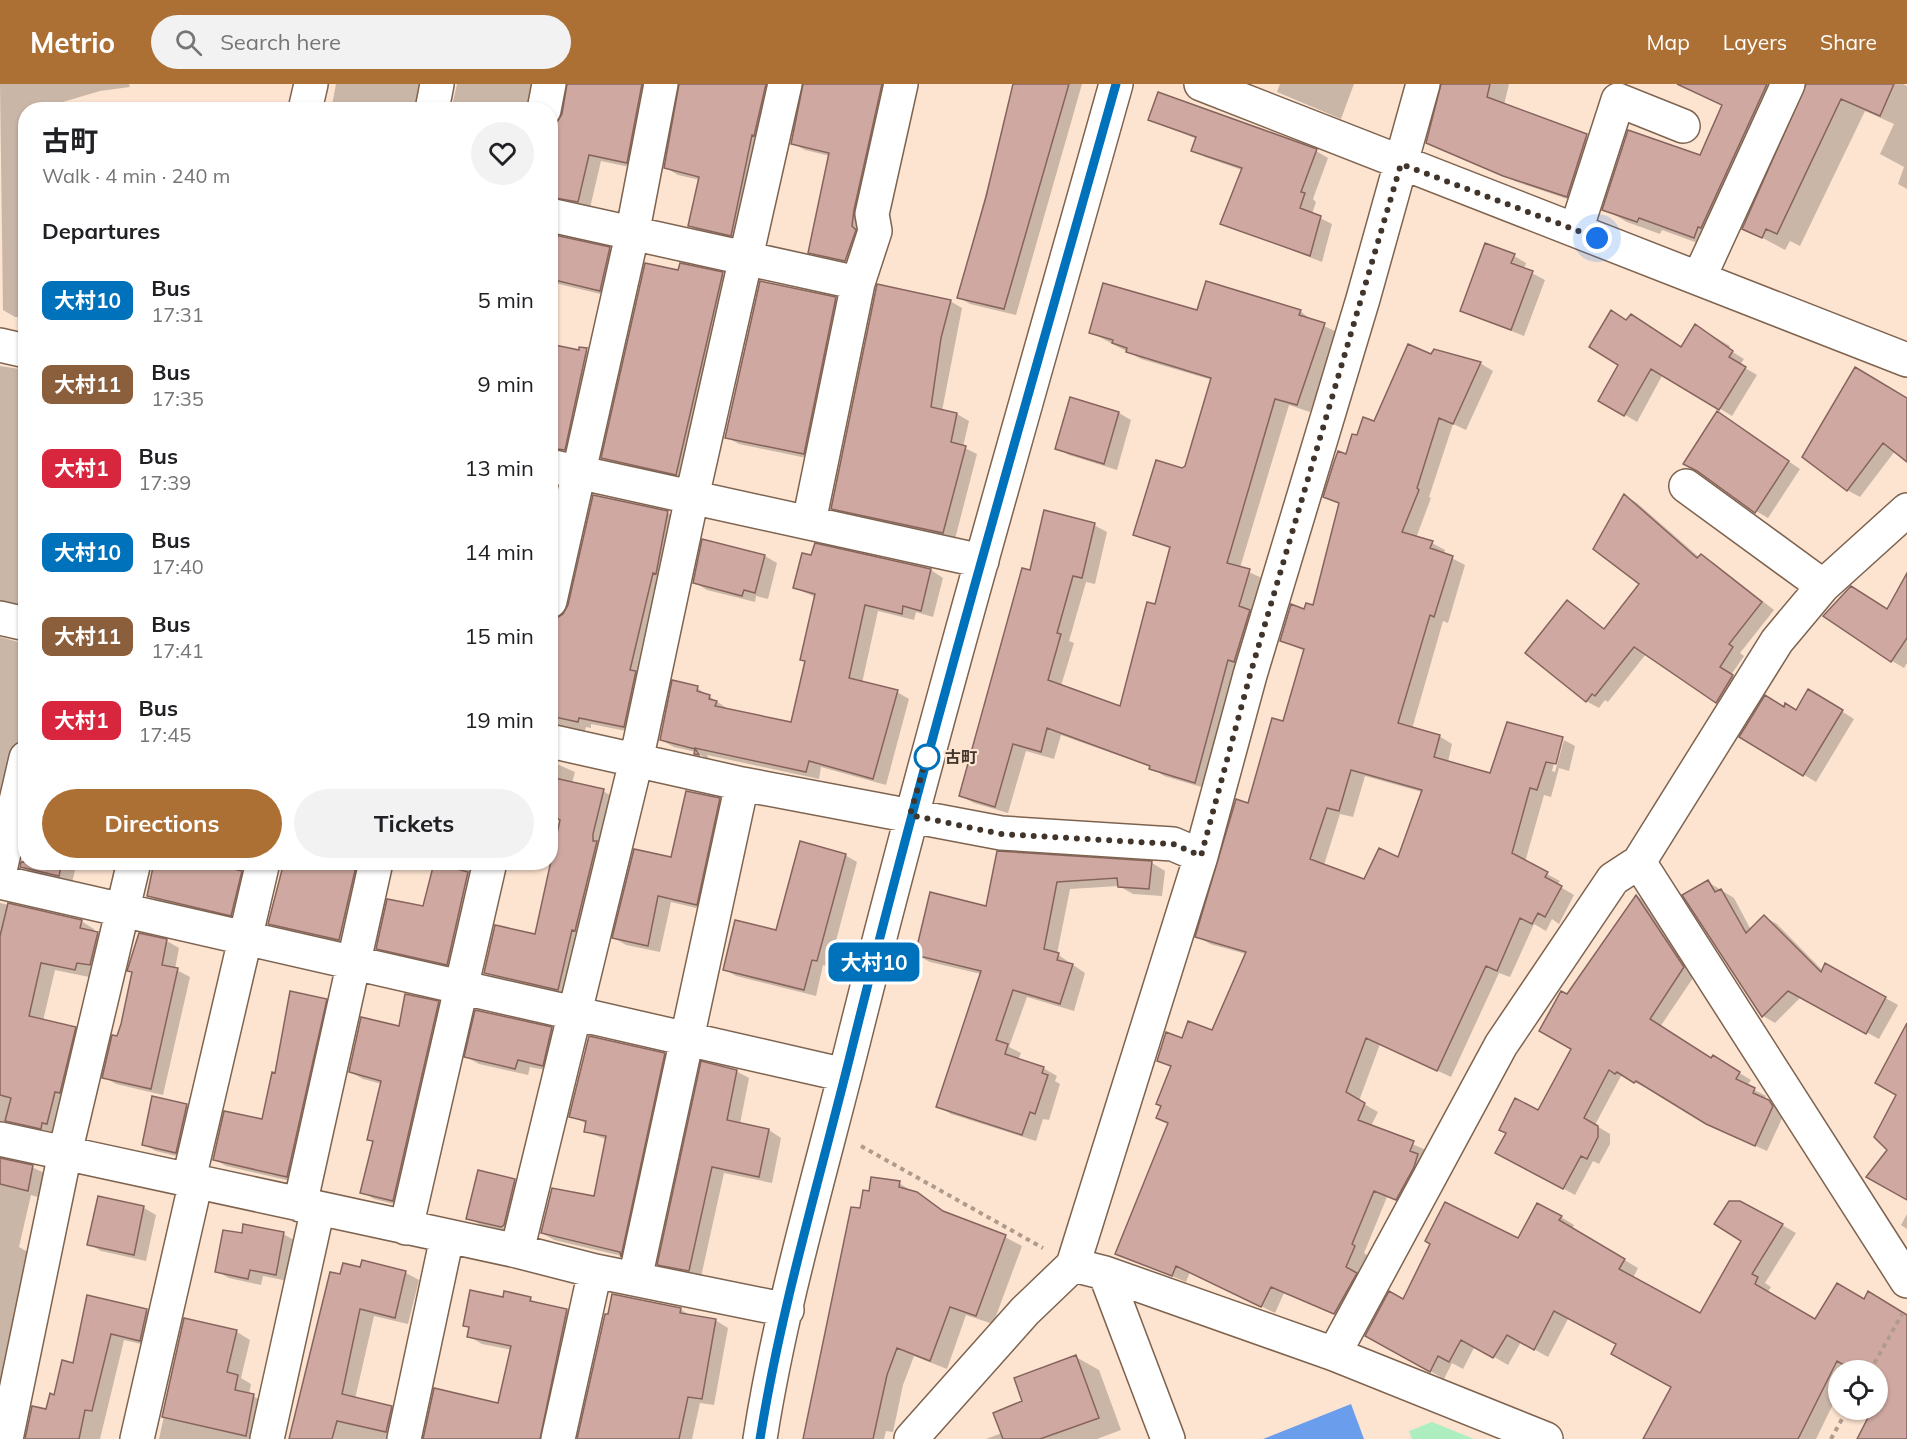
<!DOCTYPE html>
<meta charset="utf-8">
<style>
body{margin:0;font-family:Mulish,"Noto Sans JP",sans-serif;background:#f2f2f2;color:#202124;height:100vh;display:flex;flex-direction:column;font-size:22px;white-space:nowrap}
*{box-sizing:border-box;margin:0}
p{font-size:20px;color:#757577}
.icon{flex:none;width:33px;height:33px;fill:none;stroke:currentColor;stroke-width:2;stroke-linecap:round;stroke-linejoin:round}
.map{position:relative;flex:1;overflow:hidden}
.panel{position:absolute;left:18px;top:18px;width:540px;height:768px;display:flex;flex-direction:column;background:#fff;border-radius:24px;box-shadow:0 2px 4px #0004}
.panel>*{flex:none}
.badge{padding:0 12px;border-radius:9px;font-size:21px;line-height:39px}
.tools{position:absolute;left:1828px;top:1276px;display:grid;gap:12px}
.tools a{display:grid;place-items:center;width:60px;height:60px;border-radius:50%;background:#fff;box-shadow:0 2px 4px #0004;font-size:30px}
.you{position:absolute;width:30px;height:30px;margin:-15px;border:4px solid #fff;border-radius:50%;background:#1a73e8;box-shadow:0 0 0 9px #1a73e833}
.map>.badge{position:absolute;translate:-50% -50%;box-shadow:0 0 0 3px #fff}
h2{padding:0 24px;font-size:22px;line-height:54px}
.round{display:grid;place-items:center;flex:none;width:63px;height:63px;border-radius:32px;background:#f2f2f2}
.headline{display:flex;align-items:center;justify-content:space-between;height:102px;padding:0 24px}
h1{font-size:28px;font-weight:700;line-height:45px}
.button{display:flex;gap:12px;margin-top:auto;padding:12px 24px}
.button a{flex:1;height:69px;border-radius:36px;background:#ad7034;color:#fff;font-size:24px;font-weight:700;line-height:69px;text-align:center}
.button a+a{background:#f2f2f2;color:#202124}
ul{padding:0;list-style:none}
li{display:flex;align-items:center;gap:18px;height:84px;padding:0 24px}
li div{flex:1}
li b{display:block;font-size:22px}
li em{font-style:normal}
li .badge{min-width:66px;font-weight:700;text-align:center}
header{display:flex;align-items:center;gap:36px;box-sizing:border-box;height:84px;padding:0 30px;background:#ad7034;color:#fff}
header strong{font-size:28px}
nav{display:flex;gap:33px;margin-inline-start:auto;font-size:21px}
.search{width:420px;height:54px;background:#f2f2f2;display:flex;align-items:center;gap:15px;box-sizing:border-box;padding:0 21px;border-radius:33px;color:#757577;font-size:22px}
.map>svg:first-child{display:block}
</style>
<header>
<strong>Metrio</strong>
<div class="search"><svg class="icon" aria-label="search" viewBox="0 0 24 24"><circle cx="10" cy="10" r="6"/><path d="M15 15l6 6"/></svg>Search here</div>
<nav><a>Map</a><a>Layers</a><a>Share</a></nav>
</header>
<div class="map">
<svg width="1907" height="1355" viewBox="0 0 1907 1355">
<rect width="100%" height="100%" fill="#fde4d1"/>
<path fill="#adeec0" d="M1432,1338L1474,1355H1412L1409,1347Z"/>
<path fill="#6a9eec" d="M1351,1320L1364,1355H1263Z"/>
<path fill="#0003" fill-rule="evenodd" d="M0,0H129L130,3L100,7L63,18V26H26V233H15L3,226Z
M336,0H434L427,26H331Z
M457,0H546L539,26H451Z
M569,0H656L639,85L601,77L590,124L550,120V75L556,52L550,51V45L559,40Z
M681,0H780L743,158L702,149L690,142L700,96L678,91L666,84Z
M805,0H897L858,183L822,175L810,168L830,72L805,66L792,59Z
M1015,0H1082L1016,231L970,220L958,213Z
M1280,0H1354L1341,35L1277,8Z
M1442,0H1509L1504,21L1592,56L1579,119L1517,98L1428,58Z
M1724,0H1798L1717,166L1662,146L1660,150L1627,138L1604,125L1701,73L1723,21Z
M1808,0H1903L1907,2V105L1898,100L1904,83L1880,70L1894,40L1865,27L1800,162L1790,157L1785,166L1744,144Z
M1159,10L1316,67L1328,74L1313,115L1316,118L1312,130L1332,140L1322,178L1222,139L1242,86L1205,73L1193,66L1197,55L1150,36Z
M550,152L609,165L622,172L613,213L550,198Z
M1514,172L1526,179L1524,185L1545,196L1524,252L1461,227Z
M681,181L723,190L735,197L688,396L615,380L603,373Z
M835,215L848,222L816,376L739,360L726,353Z
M950,217L962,224L942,327L957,330L969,337L963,363L977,370L955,455L844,431L833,424Z
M1300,227L1313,237L1337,248L1310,328L1289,321L1240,484L1262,494L1208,705L1164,692L1151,683L1061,651L1054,675L1026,667L1008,729L974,719L961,712L1031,488L1094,441L1107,448L1095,500L1086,498L1069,557L1074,559L1061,602L1121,624L1156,522L1171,465L1135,450L1186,383L1212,296L1141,275L1090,248L1198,228Z
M1696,242L1730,262L1728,265L1744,275L1740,281L1757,291L1732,332L1663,290L1637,338L1600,316L1682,265Z
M581,264L599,273L577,372L550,373V266L580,268Z
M1432,272L1480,279L1493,287L1466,346L1453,340L1429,413L1431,414L1416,454L1432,459L1445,466L1444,470L1465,481L1448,539L1443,537L1412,645L1439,652L1452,660L1448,678L1491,691L1562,655L1575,662L1569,687L1559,684L1551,713L1544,711L1525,778L1560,797L1557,801L1574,811L1559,840L1552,835L1546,847L1534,840L1510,893L1499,889L1451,993L1380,960L1359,1017L1378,1028L1371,1042L1426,1066L1410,1122L1387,1113L1364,1169L1367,1171L1359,1192L1348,1236L1284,1209L1275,1229L1190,1188L1186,1198L1117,1169L1169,1040L1158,1034L1172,984L1158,976L1183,956L1213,948L1246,870L1210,860L1197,852L1284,639L1305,567L1281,557L1305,527L1314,523L1341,421L1325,412L1358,353L1375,339ZM1560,656H1564L1555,688L1552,687ZM1365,692L1422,708L1399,775L1365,796L1324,781L1340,730L1353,733Z
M0,282L26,286V525L0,528Z
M1907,316V377L1895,367L1860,413L1847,406Z
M1119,329L1131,336L1117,386L1069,371L1057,364Z
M1730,337L1800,385L1768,434L1756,427Z
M594,412L668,429L680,436L636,649L591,640V644L586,643L584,649L550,650V562L556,536L564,531L570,522Z
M1625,412L1637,419L1700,474L1702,472L1714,479L1774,526L1740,569L1744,572L1731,591L1745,600L1729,625L1646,570L1608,618L1605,616L1599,624L1586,617L1568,518L1606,546L1641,500Z
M816,461L931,486L943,494L933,533L916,528L914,536L878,527L862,599L897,608L909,615L886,701L821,683L819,695L707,671L710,677L696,668L674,663L661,656L697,604L728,625L792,640L806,578L815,513L795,504L812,473Z
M765,472L777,479L768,515L756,512L755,518L707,506L695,499Z
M1907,492V579L1904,584L1892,577L1888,526Z
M0,553L26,560V669L0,767Z
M1809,607L1854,635L1816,698L1741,653L1784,624L1797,628Z
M550,677L575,688L572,699L603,707L615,714L571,912L498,896L485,888L536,852L561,736L550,733Z
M719,716L732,723L709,827L671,818L660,868L626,861L614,854Z
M26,766V778H77L72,799L35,790L22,783Z
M998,769L1152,779L1165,787L1162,812L1133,810L1119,802L1070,805L1057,870L1085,889L1074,927L1027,913L1009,963L1021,969L1018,976L1043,984L1057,992L1055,997L1060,1000L1049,1036L1043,1035L1036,1057L951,1030L938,1022L981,890L930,878L917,871L987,823Z
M845,771L857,778L829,883L823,881L816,912L736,892L724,885L777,848Z
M285,778H373L353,863L283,847L270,839Z
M434,778H485L459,887L390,871L378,864L424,824Z
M216,781L241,788L254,796L245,838L162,819L149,812Z
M1708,798L1734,814L1751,846L1764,833L1777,840L1823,887L1826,881L1898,921L1879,955L1801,913L1775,939L1763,932L1684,811Z
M1637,812L1648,819L1695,891L1660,943L1711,976L1713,973L1751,996L1747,1002L1766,1012L1764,1015L1780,1024L1784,1030L1767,1067L1720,1046L1648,1002L1647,1004L1621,992L1595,1041L1610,1050V1060L1599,1080L1593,1077L1575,1111L1509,1075L1539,1028L1573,965L1567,912Z
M0,819L81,837L94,845V848L111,857L104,887L90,885L89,893L55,886L43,937L75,944L88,952L54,1051L0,1050Z
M140,851L167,857L179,864L175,885L190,893L163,1011L116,1000L104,993L119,954L133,888L129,886Z
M326,916L338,923L299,1099L226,1082L214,1075L263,1037L276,990Z
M438,919L451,926L405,1123L374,1115L362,1108L374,1058L369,1055L382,1000L363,995L350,988L400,944Z
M551,945L564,952L555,988L530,983L528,991L479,980L466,973Z
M664,970L676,977L633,1178L622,1172L554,1156L542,1149L595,1114L607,1056L585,1047L587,1040L571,1032Z
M736,987L749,994L740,1040L769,1046L781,1054L772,1099L724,1089L701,1193L672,1187L659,1180Z
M153,1014L187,1022L199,1029L188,1075L156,1067L143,1060Z
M0,1074L32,1083L46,1090L41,1114L31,1111L19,1163L33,1171L0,1355Z
M515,1097L527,1104L514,1149L481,1141L468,1134Z
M899,1099L951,1132L1005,1153L1022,1162L993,1240L966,1231L947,1285L914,1272L903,1301L893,1348L886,1347L884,1355H805L861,1125L871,1109Z
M99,1114L144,1124L156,1131L146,1177L101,1167L89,1160Z
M1907,1130V1145L1901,1141Z
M1561,1133L1574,1141L1572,1145L1638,1184L1633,1194L1700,1231L1782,1141L1796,1149L1765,1199L1771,1203L1767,1209L1815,1237L1837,1201L1907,1238V1355H1858L1874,1326H1878L1883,1310L1878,1307V1287H1839V1308L1816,1355H1645L1673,1303L1618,1260L1569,1233L1548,1273L1521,1258L1508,1281L1475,1262L1463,1285L1452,1279L1444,1295L1367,1251L1403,1217Z
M283,1150L296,1157L288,1197L263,1192L261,1201L229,1194L216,1187L243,1151Z
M363,1178L406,1189L419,1196L408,1240L374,1232L355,1315L391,1323L405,1331L400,1355H287L291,1354L341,1192L361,1185Z
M505,1209L567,1226L580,1234L554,1355H425L499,1321L512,1266L482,1260L468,1252L470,1244L465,1241L504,1215Z
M88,1213L147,1227L160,1234L154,1263L124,1256L100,1355H25L33,1324L47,1327L74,1281Z
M680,1225L693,1233L715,1236L728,1244L714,1321L700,1319L692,1355H579Z
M185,1236L237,1248L250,1256L241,1294L251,1300L249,1310L266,1319L263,1355H159Z
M1076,1273L1099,1286L1121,1346L1097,1355H986L1002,1349L1024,1318Z"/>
<path fill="#cfa9a1" stroke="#86645d" stroke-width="1.5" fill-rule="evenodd" d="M567,0H642L627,79L589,71L578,118L550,113V68L556,40L562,30Z
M679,0H766L754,52L752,51L731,152L688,142L699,93L664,84Z
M803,0H882L854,126L852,142L856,146L845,177L808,169L829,69L791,60Z
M1013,0H1069L1004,225L957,214L986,113Z
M1441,0H1490L1487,13L1587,50L1567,113L1503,92L1426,59Z
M1677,0H1767L1701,144L1698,143L1694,154L1639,134L1637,138L1602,126L1628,46L1700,71L1722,21Z
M1806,0H1894L1880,32L1841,15L1777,150L1766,145L1762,154L1742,145Z
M1158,8L1317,65L1301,108L1305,109L1300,124L1321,132L1310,172L1220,140L1242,84L1191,67L1196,53L1148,36Z
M550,150L610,163L600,207L550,195Z
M1485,159L1515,170L1511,179L1533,187L1511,246L1460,227Z
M645,179L678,186L680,179L723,188L676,391L601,374Z
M760,197L836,213L804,370L725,354Z
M1206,197L1301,226L1299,231L1325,239L1297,321L1275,315L1227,479L1250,485L1239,522L1250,526L1234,578L1228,576L1195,699L1149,685L1150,682L1047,644L1041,668L1013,660L995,723L959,712L1022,484L1030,486L1044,426L1095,439L1082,494L1073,492L1057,549L1061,550L1048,596L1120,622L1147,518L1155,520L1170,463L1133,451L1156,376L1182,384L1185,382L1211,294L1126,268L1127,264L1112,259L1113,256L1089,249L1103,199L1197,226Z
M877,200L951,216L941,254L931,323L957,329L951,358L966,362L943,449L831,425Z
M1611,226L1626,236L1631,230L1681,263L1695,240L1733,267L1729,273L1746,283L1719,326L1651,285L1624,332L1598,317L1618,281L1589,263Z
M550,260L579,266V263L587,264L565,366L550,364Z
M1408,260L1431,270L1434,265L1481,278L1453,340L1439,334L1417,404L1419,406L1402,448L1433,457L1430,464L1453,472L1434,533L1430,531L1398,639L1440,651L1434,673L1490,689L1507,638L1563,653L1556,680L1546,678L1537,706L1530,704L1512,769L1548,788L1545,793L1562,802L1545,833L1538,829L1532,840L1520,834L1497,887L1486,882L1437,987L1366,954L1346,1008L1365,1019L1358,1036L1414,1057L1410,1067L1418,1070L1414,1083L1396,1116L1374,1107L1352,1160L1355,1162L1346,1183L1357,1189L1334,1230L1271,1203L1261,1223L1176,1182L1172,1192L1115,1170L1168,1039L1156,1034L1161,1022L1156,1020L1171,982L1157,977L1166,948L1182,954L1188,937L1212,946L1246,868L1195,853L1236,715L1248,719L1272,634L1283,637L1304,565L1280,557L1291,520L1304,525L1306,519L1313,521L1339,419L1323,413L1334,378L1338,367L1346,370L1352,350L1357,351L1363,333L1374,337ZM1351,686L1422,706L1398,773L1379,764L1364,795L1310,775L1327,724L1339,727Z
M1855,283L1907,314V378L1883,359L1847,407L1802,373Z
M1070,313L1119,328L1104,380L1055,365Z
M1717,327L1789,377L1755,429L1697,387L1683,380Z
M1624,410L1697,474L1701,470L1762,518L1729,560L1733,563L1720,583L1733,591L1716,619L1634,563L1595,612L1592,610L1586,618L1525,569L1567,516L1604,545L1639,500L1593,465Z
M593,411L668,427L656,490L653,489L630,586L636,587L624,643L579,634L578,638L550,632V569L555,552L551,551L555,535L563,530L568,521Z
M702,455L765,471L755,509L744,506L742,512L693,499Z
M815,459L931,485L921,527L903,522L902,530L865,521L849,594L898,606L873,695L809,677L806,688L695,664L699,671L694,670L695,665L660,656L672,596L698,602L697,607L710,611L709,615L717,617L715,622L791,638L805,577L800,576L815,510L793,504L802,469L811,471Z
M1907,489V554L1891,578L1823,532L1851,502L1887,525Z
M1808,605L1843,626L1803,692L1739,653L1765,611L1784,623L1785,619L1796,626Z
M550,693L604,705L593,750V757H597L575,847L572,846L558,906L484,889L495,841L535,850L560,736L550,731Z
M686,707L720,714L697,821L658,812L648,862L612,854L634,765L671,773Z
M800,757L846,770L817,877L812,876L804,906L723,886L735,836L776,846Z
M997,767L1152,777L1149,805L1118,803L1117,794L1057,798L1044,865L1059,869L1057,876L1073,880L1060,920L1013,906L996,956L1008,960L1005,970L1044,983L1042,989L1048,991L1035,1030L1030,1028L1022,1051L936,1023L981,887L915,871L930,808L986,822Z
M21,778H62L59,792L20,783Z
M154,778H221L220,782L242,787L231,832L147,812Z
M284,778H357L339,856L268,840Z
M434,779L468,788L447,881L376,865L387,815L423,822Z
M1708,796L1715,808L1721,805L1746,849L1764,831L1821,888L1825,879L1886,913L1866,950L1788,907L1762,933L1682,811Z
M1636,811L1684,883L1650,935L1711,974L1713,971L1740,988L1736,995L1755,1004L1753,1009L1769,1016L1773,1022L1755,1062L1706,1040L1636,997L1634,999L1617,988L1615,990L1609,986L1584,1034L1598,1042V1053L1587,1075L1581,1072L1563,1105L1495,1069L1506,1049L1499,1046L1515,1014L1538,1026L1571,965L1539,947L1561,907L1567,910Z
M8,819L82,836L80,844L98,848L90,881L77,879L75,886L41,879L29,932L76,943L60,1009L55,1008L47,1040L42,1039L41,1045L5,1037L11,1014L0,1011V852Z
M139,849L167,855L162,881L178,884L151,1005L102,994L112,951L117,952L121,940L132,888L127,887Z
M290,907L327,915L287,1093L213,1076L224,1027L262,1035L272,988L275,989Z
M405,910L439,917L393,1117L360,1109L373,1057L367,1056L381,997L349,988L361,933L399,942Z
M475,926L552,943L543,982L518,976L515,985L464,973Z
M1907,939V1116L1866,1093L1887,1066L1874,1053L1896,1011L1875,999Z
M589,952L665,969L621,1173L620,1168L541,1149L552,1104L594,1112L606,1052L584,1048L586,1037L569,1033Z
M701,977L737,986L727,1036L769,1045L759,1093L712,1083L689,1187L657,1181Z
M152,1012L187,1020L176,1069L142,1061Z
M0,1074L33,1081L28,1107L0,1100Z
M478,1086L515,1095L504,1141L501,1143L466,1135Z
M871,1093L900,1097L899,1103L917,1108L943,1127L1006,1151L976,1232L950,1223L930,1277L897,1264L887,1291L873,1355H803L851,1123L860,1124L863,1106L869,1107Z
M98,1112L144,1122L134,1171L87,1161Z
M1729,1117H1740L1783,1140L1752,1190L1758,1193L1755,1200L1815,1235L1837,1199L1864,1215L1868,1207L1907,1231V1355H1857L1872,1326H1878V1316L1884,1305L1878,1302V1287H1854L1837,1277L1798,1355H1643L1671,1303L1611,1270L1616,1260L1554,1227L1534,1266L1507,1251L1493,1274L1461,1256L1449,1278L1438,1272L1430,1288L1365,1252L1389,1207L1403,1215L1430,1160L1425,1157L1445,1118L1518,1154L1537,1119L1562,1132L1559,1136L1625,1175L1619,1185L1700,1229L1741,1157L1714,1140Z
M243,1140L284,1148L276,1191L250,1186L248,1195L215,1188L223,1146L242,1149Z
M362,1176L406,1187L395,1234L360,1225L342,1310L392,1322L386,1348L337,1337L332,1355H289L330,1188L340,1190L343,1179L360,1183Z
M470,1206L503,1213L504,1207L531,1213L530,1217L567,1225L540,1355H423L434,1304L498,1319L511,1262L467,1253L469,1243L463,1242Z
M612,1210L681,1224L680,1229L716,1235L702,1315L688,1313L679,1355H577L605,1230H608Z
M87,1211L147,1225L140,1257L111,1250L92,1327L85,1326L79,1355H25L32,1322L46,1325L50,1309L54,1311L62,1276L73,1279Z
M184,1234L237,1246L227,1288L238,1291L235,1306L254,1310L246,1352L162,1333Z
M1076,1271L1099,1334L1040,1355H1003L993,1329L1022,1317L1014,1294Z"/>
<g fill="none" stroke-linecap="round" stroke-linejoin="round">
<defs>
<path id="minor" d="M1201,0L1907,276
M305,26L311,0
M432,26L437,0
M544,26L549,0
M550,131L858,199
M1576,146L1618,16L1683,42
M1699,194L1788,0
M0,261L26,267
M550,382L982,477
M1686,402L1823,502
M809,438L858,199L875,147L872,130L901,0
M550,517L632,151L661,0
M0,534L26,540
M550,657L742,700L1001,749L1173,760L1201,772
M1639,778L1907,1197
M0,786L26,674
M0,798L845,991
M0,1055L517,1167L595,1187L787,1226
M189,1095L263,778
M300,1121L376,778
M406,1144L490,778
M517,1167L636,677L692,413L785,0
M1073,1181L1105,1189L1334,1270L1546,1355
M1105,1189L1168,1355
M635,1195L742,700
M1334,1270L1501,961L1613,795L1639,778L1777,557L1823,502L1907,426
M6,1355L65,1069L134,778
M137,1355L196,1097
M267,1355L318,1124
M404,1355L447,1153
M558,1355L595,1187
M760,1355C781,1220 822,1084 855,951C935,632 1027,317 1116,0
M911,1355L1025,1227L1073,1181L1201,772L1250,591L1363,215L1423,0"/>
</defs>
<use href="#minor" stroke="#7e634f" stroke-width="36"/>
<path stroke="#af9b8c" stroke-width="4" stroke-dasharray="4.5 4.5" stroke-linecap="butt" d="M861,1062L1043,1164
M1870,1287L1902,1230
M1831,1355L1847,1326"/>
<use href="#minor" stroke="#fff" stroke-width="33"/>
</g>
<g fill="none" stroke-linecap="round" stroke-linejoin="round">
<defs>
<path id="line" d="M760,1355C781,1223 820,1094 852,964C932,641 1026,321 1116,0"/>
</defs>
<use href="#line" stroke="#fff" stroke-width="14"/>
<use href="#line" stroke="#0072bc" stroke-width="9"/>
<path stroke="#40342b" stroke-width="6" stroke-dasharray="0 10.8" d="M927,673L928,669L910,731L1001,750L1173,760L1201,772L1250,591L1401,80L1597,154"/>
</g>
<circle fill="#fff" stroke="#0072bc" stroke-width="3" cx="927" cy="673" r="12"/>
<g text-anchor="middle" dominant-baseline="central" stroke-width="4.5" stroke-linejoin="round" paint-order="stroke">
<g font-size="16" font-weight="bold" fill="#40342b" stroke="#fde4d1" text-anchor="start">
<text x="945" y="673">古町</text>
</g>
</g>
</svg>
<div class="tools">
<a><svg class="icon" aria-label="locate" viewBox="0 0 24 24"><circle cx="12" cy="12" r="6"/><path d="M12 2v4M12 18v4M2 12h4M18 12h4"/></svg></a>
</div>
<div class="you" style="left:1597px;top:154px"></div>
<b class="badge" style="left:874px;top:878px;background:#0072bc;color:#fff">大村10</b>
<section class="panel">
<div class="headline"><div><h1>古町</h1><p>Walk · 4 min · 240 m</p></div><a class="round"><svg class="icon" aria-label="heart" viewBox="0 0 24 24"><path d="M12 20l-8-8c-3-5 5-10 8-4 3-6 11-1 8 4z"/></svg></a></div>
<h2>Departures</h2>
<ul>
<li><span class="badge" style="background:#0072bc;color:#fff">大村10</span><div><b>Bus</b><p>17:31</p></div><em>5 min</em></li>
<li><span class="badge" style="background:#8b5e3c;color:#fff">大村11</span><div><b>Bus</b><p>17:35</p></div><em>9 min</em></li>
<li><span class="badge" style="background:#d7263d;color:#fff">大村1</span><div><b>Bus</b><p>17:39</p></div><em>13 min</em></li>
<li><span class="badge" style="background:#0072bc;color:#fff">大村10</span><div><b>Bus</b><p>17:40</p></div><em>14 min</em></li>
<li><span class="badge" style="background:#8b5e3c;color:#fff">大村11</span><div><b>Bus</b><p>17:41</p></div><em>15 min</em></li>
<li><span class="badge" style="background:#d7263d;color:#fff">大村1</span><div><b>Bus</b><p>17:45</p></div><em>19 min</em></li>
</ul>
<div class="button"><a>Directions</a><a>Tickets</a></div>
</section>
</div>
